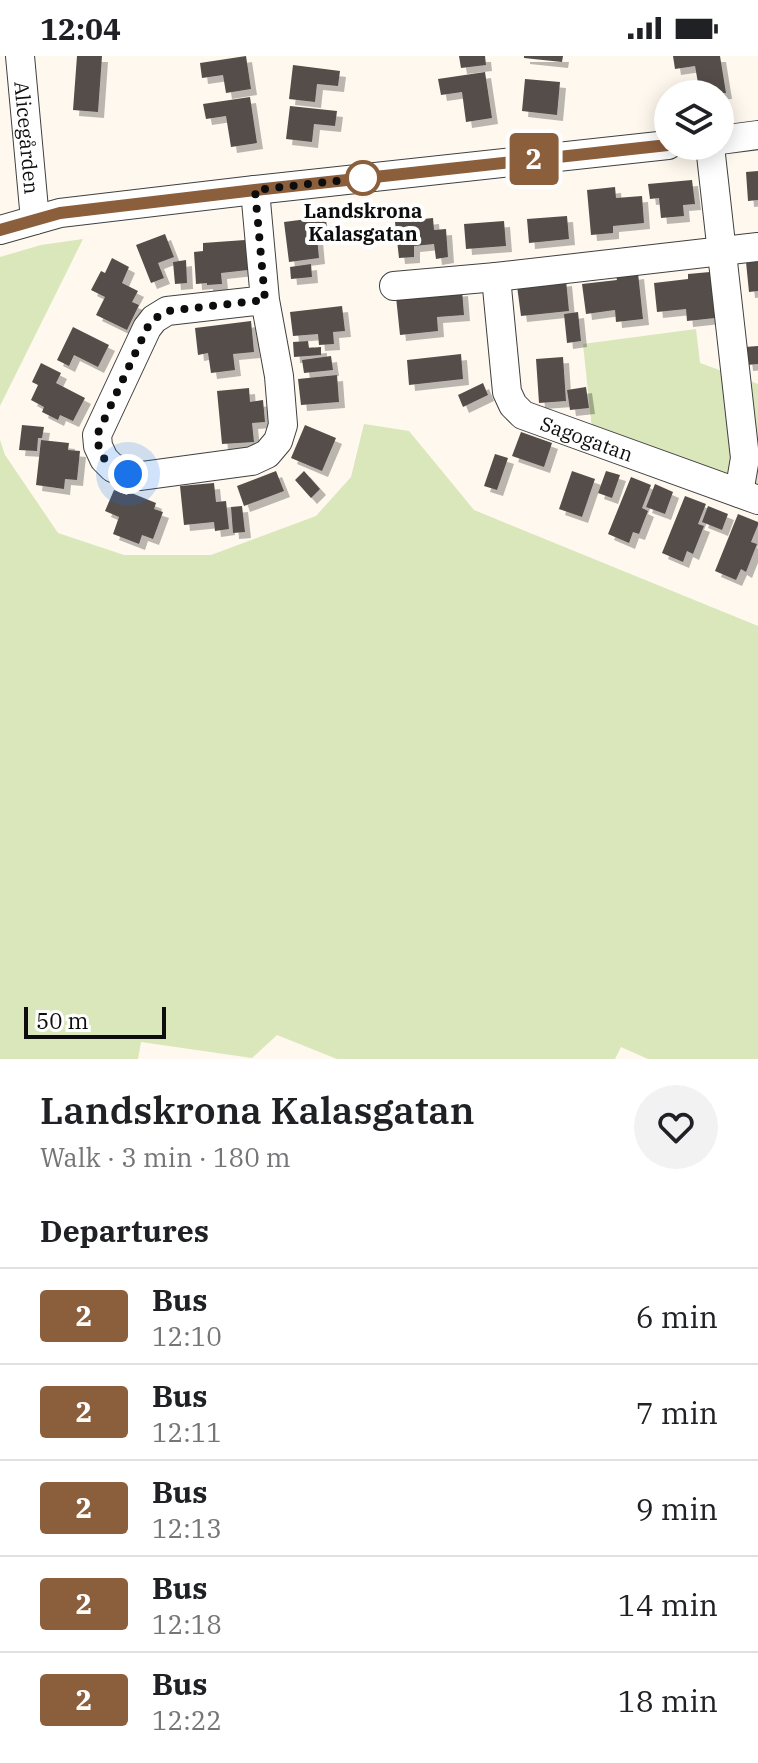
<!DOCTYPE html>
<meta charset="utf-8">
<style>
body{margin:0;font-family:"IBM Plex Serif",serif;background:#f2f2f2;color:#202124;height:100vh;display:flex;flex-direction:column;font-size:30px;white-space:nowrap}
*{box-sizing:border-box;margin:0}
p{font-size:26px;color:#757577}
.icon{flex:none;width:44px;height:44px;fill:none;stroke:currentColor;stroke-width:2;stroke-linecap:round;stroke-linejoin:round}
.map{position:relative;height:1003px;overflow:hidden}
.drawer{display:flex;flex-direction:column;background:#fff;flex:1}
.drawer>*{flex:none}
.badge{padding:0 16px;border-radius:6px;font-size:28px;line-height:52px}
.controls{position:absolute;left:654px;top:24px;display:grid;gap:16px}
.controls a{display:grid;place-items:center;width:80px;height:80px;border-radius:50%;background:#fff;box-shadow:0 4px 20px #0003;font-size:40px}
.scale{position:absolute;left:24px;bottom:20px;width:142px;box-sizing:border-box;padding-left:8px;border:4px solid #0d0d0d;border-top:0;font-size:22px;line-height:28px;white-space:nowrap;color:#0d0d0d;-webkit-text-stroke:6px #fff;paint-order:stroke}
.you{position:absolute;width:40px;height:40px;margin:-20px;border:6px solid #fff;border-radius:50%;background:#1a73e8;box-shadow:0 0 0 12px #1a73e833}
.map>.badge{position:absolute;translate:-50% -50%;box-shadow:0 0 0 4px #fff}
h2{padding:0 40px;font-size:30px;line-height:72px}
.round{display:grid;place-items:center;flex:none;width:84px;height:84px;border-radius:42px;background:#f2f2f2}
.summary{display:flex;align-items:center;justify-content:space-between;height:136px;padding:0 40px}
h1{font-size:38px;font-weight:600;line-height:60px}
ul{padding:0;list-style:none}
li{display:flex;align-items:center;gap:24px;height:96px;padding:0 40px;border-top:2px solid #e0e0e0}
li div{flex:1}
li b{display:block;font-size:30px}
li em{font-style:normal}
li .badge{min-width:88px;font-weight:700;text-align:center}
.status{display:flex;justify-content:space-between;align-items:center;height:56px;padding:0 40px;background:#fff;direction:ltr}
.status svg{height:22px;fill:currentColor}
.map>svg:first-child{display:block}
</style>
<div class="status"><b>12:04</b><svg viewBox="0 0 49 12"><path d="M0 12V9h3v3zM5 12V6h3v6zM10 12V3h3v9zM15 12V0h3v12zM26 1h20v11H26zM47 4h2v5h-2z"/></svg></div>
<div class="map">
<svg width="758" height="1003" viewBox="0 0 758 1003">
<defs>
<filter id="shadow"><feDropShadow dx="6" dy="6" stdDeviation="0" flood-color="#0004"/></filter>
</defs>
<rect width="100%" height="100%" fill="#fef8ee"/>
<path fill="#d9e7ba" d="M83,183L0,350V201L41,189Z
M696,273L700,307L758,328V440L592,373L583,288Z
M364,368L409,375L474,454L758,570V1003H648L621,991L615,1003H337L277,979L252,1002L141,986L138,1003H0V384L5,399L58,477L124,499H211L316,460L351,421Z"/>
<path fill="#554d4a" filter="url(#shadow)" d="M77,0H102L98,56L73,54Z
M246,0L251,33L226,37L223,19L202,22L200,7Z
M459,0H485L486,9L461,12Z
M524,0H563L562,6L524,2Z
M673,0H720L726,37L700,38L695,10L675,13Z
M293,9L340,15L338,30L317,28L315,46L289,43Z
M485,16L492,62L466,66L462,36L441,39L438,23Z
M525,23L560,26L557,59L522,55Z
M250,41L257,87L231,91L226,60L206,63L203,48Z
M290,50L337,55L335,70L314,68L312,86L286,83Z
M758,115V144L748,145L746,116Z
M692,124L695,148L683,149L684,160L661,162L659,142L650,143L648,128Z
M615,131L616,142L642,140L644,167L613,170V177L591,179L587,134Z
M567,160L569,183L529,187L527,163Z
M315,162V165L326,164L328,180L317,181L319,202L289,206L284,166Z
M433,162L434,174L446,173L448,201L436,203L434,188L414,190V201L399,202L395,166Z
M504,165L506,190L466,193L464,168Z
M165,178L174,201L158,207L164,222L151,227L136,189Z
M245,184L248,214L221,217L222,228L207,229V227L196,228L194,196L203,195V187Z
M112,202L129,211L122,227L138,235L132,246L139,249L127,274L96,259L105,241L91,234L101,215L105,217Z
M186,204L187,227L175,228L173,206Z
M758,204V235L749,236L746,206Z
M311,208L312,221L291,223L290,211Z
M710,216L715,262L687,265L686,253L657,256L654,227L688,223V218Z
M638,217L643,263L616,266L615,254L586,258L582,228L617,224L616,220Z
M566,224L569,255L521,260L517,230Z
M462,234L464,259L437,261L438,275L400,279L396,241Z
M342,250L345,275L333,276L334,288L319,289L318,278L293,280L290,256Z
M578,256L581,285L567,287L564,258Z
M251,265L254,296L233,298L235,314L211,317L208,297L198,299L195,272Z
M73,271L109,289L98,311L74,299L69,310L57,304Z
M308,285L309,292L321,291V299L294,301L293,286Z
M758,290V308L747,309L745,291Z
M461,298L463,323L409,329L407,304Z
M331,300L333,314L304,317L302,304Z
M563,301L566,345L539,347L536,303Z
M41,307L61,317L56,327L85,342L73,365L60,359L58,364L42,356L44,351L31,344L38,329L32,326Z
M337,319L339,346L301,349L298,323Z
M483,327L488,339L463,351L458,339Z
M586,331L589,352L570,354L567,334Z
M249,332L250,346L263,344L265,366L252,367L254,386L222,388L217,335Z
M22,369L44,371L42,382H38L37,395L19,394Z
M305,369L336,382L322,415L291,402Z
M521,376L552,387L544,411L512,400Z
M41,384L69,387L68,394L80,395L77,424L65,423L64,433L36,429Z
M495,398L508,402L497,434L484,430Z
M276,415L284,435L244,450L237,430Z
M304,415L320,433L311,442L295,424Z
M572,415L595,423L582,461L559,453Z
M606,415L620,419L612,442L598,437Z
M631,421L651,429L642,452L648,455L639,478L633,476L629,487L608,478Z
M214,427L216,446L226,445L229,473L215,475L214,466L184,469L180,430Z
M655,428L673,436L665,458L646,451Z
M114,434L127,439L129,436L156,447L154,453L163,456L153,483L142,479L139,488L113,478L119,461L105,455Z
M685,440L706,448L698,468L704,470L693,498L687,495L683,506L662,497Z
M242,450L245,476L233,477L231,451Z
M708,450L728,458L722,474L702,466Z
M738,458L758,466V469L751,486L757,488L746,516L741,513L736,524L715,515Z"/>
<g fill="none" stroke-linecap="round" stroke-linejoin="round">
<defs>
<g id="minor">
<path id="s1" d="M20,0L35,164"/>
<path d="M720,84L758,79"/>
<path d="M710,90L745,402L739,437"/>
<path d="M255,134L265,244L279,320L283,369L278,385L267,398L252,405L141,420L113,412L104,403L98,390L97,379L147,272L154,263L167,255L265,244"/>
<path d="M0,174L60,157L255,134L668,89"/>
<path id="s2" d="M496,221L507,336L513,349L523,359L758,444"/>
<path d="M394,230L496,221L758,191"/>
</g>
</defs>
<use href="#minor" stroke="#404040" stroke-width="30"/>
<use href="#minor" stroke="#fff" stroke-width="28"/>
</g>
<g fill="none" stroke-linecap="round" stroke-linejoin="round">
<defs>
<path id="line" d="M0,174L60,157L255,134L668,89"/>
</defs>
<use href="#line" stroke="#fff" stroke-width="18"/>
<use href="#line" stroke="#8b5e3c" stroke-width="12"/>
<path stroke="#0d0d0d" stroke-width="8" stroke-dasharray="0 14.4" d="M128,418C107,410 99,402 97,379L147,272L154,263L167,255L265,244L255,134L363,122"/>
</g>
<circle fill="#fff" stroke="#8b5e3c" stroke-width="4" cx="363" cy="122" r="16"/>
<g text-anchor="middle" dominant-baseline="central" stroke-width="8" stroke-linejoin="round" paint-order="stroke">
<g font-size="20" fill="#0d0d0d" stroke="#fff">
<text stroke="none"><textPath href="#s1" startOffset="82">Alicegården</textPath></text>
<text stroke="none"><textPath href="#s2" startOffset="212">Sagogatan</textPath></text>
</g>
<g font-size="20" font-weight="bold" fill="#0d0d0d" stroke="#fff">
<text x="363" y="154">Landskrona<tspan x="363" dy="23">Kalasgatan</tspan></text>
</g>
</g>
</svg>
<div class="controls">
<a><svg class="icon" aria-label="layers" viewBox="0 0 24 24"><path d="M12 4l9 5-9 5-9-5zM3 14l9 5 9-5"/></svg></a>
</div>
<div class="scale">50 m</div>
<div class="you" style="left:128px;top:418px"></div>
<b class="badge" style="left:534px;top:103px;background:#8b5e3c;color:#fff">2</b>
</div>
<section class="drawer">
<div class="summary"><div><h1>Landskrona Kalasgatan</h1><p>Walk · 3 min · 180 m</p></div><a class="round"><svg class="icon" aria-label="heart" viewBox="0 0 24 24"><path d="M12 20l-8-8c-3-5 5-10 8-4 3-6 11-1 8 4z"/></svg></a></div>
<h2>Departures</h2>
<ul>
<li><span class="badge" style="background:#8b5e3c;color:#fff">2</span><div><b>Bus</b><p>12:10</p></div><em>6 min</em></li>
<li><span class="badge" style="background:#8b5e3c;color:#fff">2</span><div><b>Bus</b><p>12:11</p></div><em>7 min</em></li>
<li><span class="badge" style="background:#8b5e3c;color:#fff">2</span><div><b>Bus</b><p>12:13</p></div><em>9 min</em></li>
<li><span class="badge" style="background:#8b5e3c;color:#fff">2</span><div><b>Bus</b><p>12:18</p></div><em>14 min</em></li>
<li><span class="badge" style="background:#8b5e3c;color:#fff">2</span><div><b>Bus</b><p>12:22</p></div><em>18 min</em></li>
</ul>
</section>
